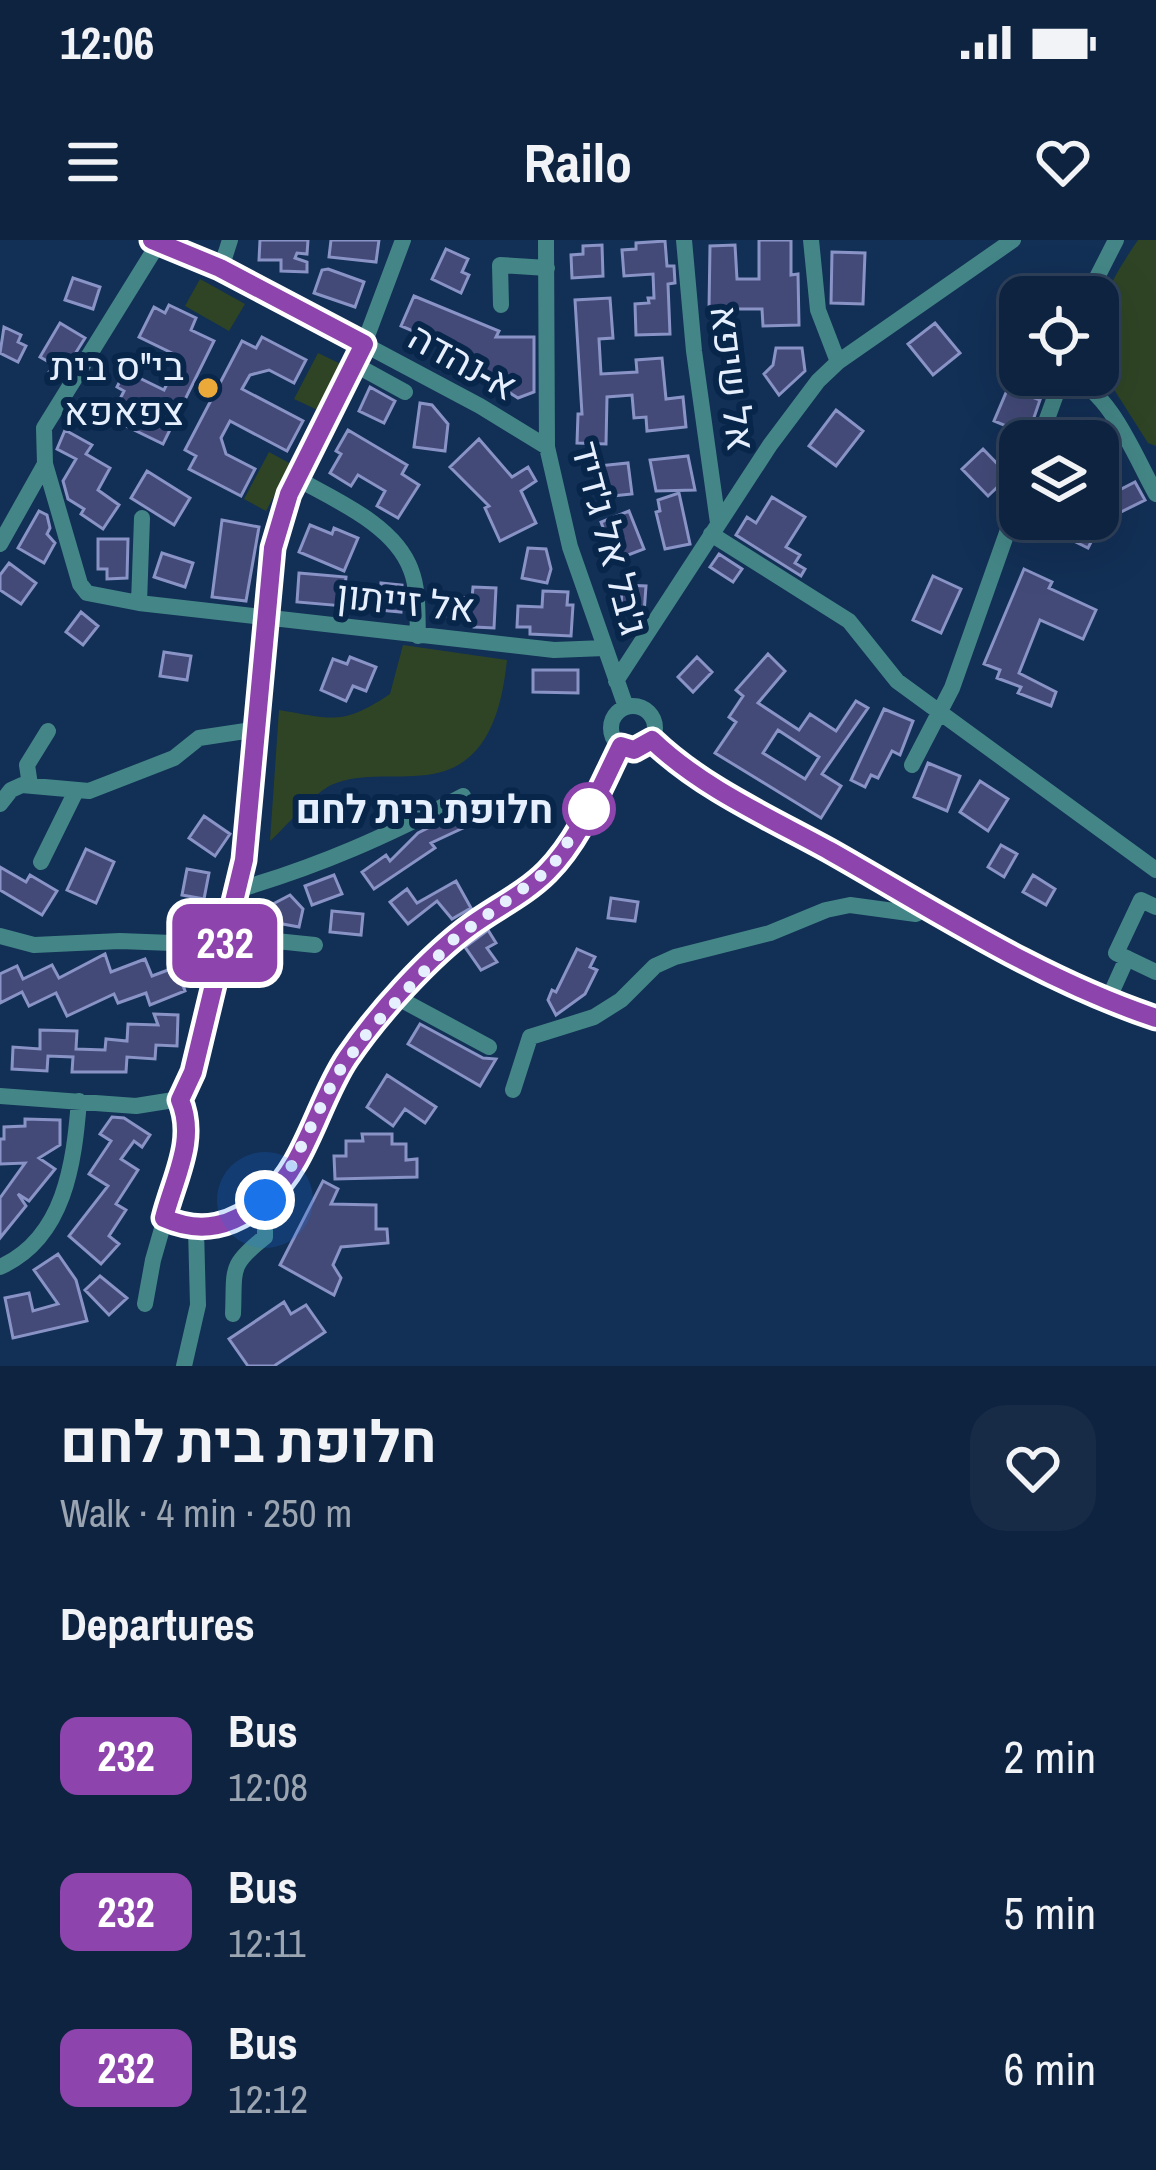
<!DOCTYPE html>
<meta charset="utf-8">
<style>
body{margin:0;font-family:"Archivo Narrow",Heebo,sans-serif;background:#172b47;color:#f1f3f6;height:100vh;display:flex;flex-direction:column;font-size:45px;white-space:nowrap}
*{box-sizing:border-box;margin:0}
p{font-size:39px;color:#9ba4b1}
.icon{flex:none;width:66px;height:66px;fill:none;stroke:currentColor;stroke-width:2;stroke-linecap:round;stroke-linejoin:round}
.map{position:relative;height:1126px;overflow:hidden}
.panel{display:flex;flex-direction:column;background:#0e2340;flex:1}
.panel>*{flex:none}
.badge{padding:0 24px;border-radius:18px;font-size:42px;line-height:78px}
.tools{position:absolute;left:999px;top:36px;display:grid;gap:24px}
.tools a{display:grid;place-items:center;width:120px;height:120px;border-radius:24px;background:#0e2340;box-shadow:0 12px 48px #0002,0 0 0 3px #2e4059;font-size:60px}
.you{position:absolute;width:60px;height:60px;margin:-30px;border:9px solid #fff;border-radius:50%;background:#1a73e8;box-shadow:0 0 0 18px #1a73e833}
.map>.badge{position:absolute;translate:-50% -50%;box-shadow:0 0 0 6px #fff}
h2{padding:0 60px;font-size:45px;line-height:108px}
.round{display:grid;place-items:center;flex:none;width:126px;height:126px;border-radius:36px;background:#172b47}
.summary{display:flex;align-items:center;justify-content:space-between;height:204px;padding:0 60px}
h1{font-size:57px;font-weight:700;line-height:90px}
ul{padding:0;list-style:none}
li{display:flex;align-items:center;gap:36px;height:156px;padding:0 60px}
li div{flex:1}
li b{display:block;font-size:45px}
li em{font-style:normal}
li .badge{min-width:132px;font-weight:700;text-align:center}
.status{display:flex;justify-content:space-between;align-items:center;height:84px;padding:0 60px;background:#0e2340;direction:ltr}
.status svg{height:33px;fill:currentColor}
header{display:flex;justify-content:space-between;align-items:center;height:156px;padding:0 60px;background:#0e2340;font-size:54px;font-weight:700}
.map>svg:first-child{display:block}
</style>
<div class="status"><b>12:06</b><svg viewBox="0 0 49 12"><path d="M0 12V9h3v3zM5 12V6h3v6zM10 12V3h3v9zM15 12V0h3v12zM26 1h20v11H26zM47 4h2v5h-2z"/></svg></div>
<header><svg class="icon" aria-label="menu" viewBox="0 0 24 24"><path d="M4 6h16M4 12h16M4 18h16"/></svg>Railo<svg class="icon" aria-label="heart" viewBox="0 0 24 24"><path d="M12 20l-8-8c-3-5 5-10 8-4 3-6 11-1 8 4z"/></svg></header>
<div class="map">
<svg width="1156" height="1126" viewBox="0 0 1156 1126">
<rect width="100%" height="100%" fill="#122f55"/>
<path fill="#2f4425" d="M1138,0H1156V206L1148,203L1108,140L1098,132C1098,68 1102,53 1138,0Z
M200,39L245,64L229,91L185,66Z
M318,113L345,126L322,172L294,159Z
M269,212L291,224L266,271L244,259Z
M403,405L507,420C502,467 489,524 433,534C400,540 363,531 331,545C313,554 286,587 270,601L279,470C333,479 342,486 390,454Z"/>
<path fill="#434a78" stroke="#8993c6" stroke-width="3" fill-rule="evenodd" d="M260,0H308L307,14L297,13L295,18L307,22V32L281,31V20H259Z
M331,0H379L376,22L329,17Z
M759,0H791V35L798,34L799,85L763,86L762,69H709L710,6L735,5L737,39H759Z
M665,1L667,26H674L675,43L668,44L670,94L636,95L635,64L649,63L648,58H654L653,34L624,36L622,10L636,9V3Z
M602,5L603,36L572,38L571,15L583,14V6Z
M446,9L468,19L462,32L469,35L461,53L432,39Z
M832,12L865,13L863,64L831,63Z
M328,29L364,42L355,67L314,53L322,30Z
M73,38L100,47L93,69L65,60Z
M414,56L499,91L496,97H534V152L518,158L492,142L494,139L446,115L451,107L401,86Z
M610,58L613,98L599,99L601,134L637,132L636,120L662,118L666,159L683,157L686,187L647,191L646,177L634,178L632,155L607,157L606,204L577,203L578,174H582L575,60Z
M169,65L196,78L191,90L214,101L163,204L122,184L129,168L118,163L124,151L117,147L125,131L164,150L180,117L139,97L154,67L165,73Z
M60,83L85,98L60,138L49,132L54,125L40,117Z
M935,83L960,113L933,135L908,104Z
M4,87L21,95L18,102L26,106L18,122L0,113Z
M262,97L306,120L294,143L269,130L250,135L242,149L303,181L287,211L230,181L221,198L226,214L255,229L241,256L189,229L196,216L185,210L242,101L256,108Z
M776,108H802L805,131L779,155L764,134L773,125Z
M370,147L395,161L384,183L359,171Z
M1008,148L1040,160L1028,195L994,181Z
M420,163L432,165L448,184L445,211L414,207Z
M836,170L863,191L836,226L809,206Z
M65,190L92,205L86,214L110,228L98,250L119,265L103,289L81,274L84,269L68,259L63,241L76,219L57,209Z
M348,190L407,225L402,234L419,245L398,278L377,266L385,251L358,235L351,246L330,233L341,214L336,211Z
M479,199L512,237L528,227L536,241L521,251L536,283L500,301L485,268L489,266L450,227Z
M983,209L1009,236L988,256L962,229Z
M688,216L695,250L656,251L650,220Z
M628,223L632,254L602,257L598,226Z
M147,231L190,258L174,285L131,258Z
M1135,242L1145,260L1117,274L1108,256Z
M679,253L690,304L665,309L656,272L660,271L658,260Z
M772,257L805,277L786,307L800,315L795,323L805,329L801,336L736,295L747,277L756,283Z
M39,271L47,275L50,288L47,294L55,303L44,323L18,308Z
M629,271L644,309L615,320L601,282Z
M1029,279H1103L1088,308Z
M222,280L259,287L246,361L212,357Z
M310,285L332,294L334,288L358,298L344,331L299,312Z
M98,299H128L127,338L107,339V329H98Z
M528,308L546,309L551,329L547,343L522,338Z
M162,313L193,323L185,347L154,337Z
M719,314L742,329L733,342L710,327Z
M9,323L36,343L21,364L0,350V335Z
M1024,329L1052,342L1049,348L1096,370L1083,399L1040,380L1019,433L1056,452L1051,466L1018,453L1021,447L997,438L1000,430L984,424Z
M299,333L346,337L343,366L297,362Z
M933,336L961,349L941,393L913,380Z
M381,343L402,345L401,372L378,370Z
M622,345L646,346L644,374L621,373Z
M473,347L496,348L494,388L474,387V381L440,375L441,356L472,358Z
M543,351L568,352L567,365H573L571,396L530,394V387H517L518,366L542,367Z
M81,372L98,386L83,405L66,392Z
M164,412L191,416L187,440L160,436Z
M768,414L785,431L758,463L799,490L810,474L836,491L856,461L868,468L822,534L841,546L821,578L715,513L736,482L729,477L743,456L736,450ZM778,490L819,517L805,539L763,513Z
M350,417L376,427L366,451L353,446L346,461L321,450L333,419L347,424Z
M697,417L712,432L693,452L678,437Z
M533,430H578V453L533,452Z
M884,469L913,481L900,515L892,511L878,538L871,535L865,547L851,540Z
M928,523L960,536L947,571L914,557Z
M980,541L1008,559L988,591L960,572Z
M483,560L489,571L478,581L431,603L435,608L374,649L362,632L386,615L390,621L418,593Z
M204,576L230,594L215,616L189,598Z
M1001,605L1017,614L1004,637L988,627Z
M86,609L114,622L96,663L67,650Z
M0,627L26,642L30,635L57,651L42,675L0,650Z
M187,629L209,633L204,659L182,655Z
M334,635L342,654L312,665L305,646Z
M1033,635L1055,649L1046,665L1023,652Z
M456,641L471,668L452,679L437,661L408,684L390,662L407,649L417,663Z
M290,655L303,669L299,687L266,681L271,665Z
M611,658L638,662L635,681L608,678Z
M332,671L363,674L361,695L330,692Z
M488,690L496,703L487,708L497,722L481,730L465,707Z
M577,709L595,717L590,727L597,730L585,754L556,775L548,760L552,750L556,752Z
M105,714L111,732L145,719L152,736L176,727L185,751L150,765L146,753L118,763L114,754L67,776L56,753L29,766L22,752L0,763V734L17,726L23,739L52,725L59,738Z
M154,774L178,775L177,806L156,805L155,819L127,817L126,832H72L73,817L48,816L47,831L12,829L13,807L40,809V790L77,791L76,809L105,810L106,799L127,801L128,784L158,785Z
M420,784L483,818L496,819L480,846L408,804Z
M387,835L436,867L425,883L405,869L393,886L367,867Z
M112,877L124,878L150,895L142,907L134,901L121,919L138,930L116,964L126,970L109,996L119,1004L101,1024L69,996L108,946L89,934L111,901L100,894Z
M25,879L60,880V905L39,918L55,929L29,961L18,954L26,966L0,998V958L25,923L0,924V899H4V887L25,886Z
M362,894H392V904H406V920L417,919V937L335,939L334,916H346V901H363Z
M323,941L338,949L331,964L376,965V989H387L388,1003L341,1007L333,1025L341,1038L334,1055L280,1025Z
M58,1014L76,1040L87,1081L13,1098L5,1058L29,1053L33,1071L58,1064L34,1030Z
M100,1036L127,1058L109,1075L85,1050Z
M284,1062L291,1074L306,1065L325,1092L274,1126H248L229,1099Z"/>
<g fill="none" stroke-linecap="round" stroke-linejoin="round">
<path stroke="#448687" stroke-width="16" d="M546,0L547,207L570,307L626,467
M684,0L694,111L718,283
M811,0L818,70L838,122
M153,1L221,28L480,166L547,207
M158,4L44,188L45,224L80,344L87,353L139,363L554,410L605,408
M221,28L230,0
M1087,57L1116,0
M501,65L500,25L547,28
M354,124L405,152
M1069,135C1112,154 1134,215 1156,254
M1039,201L1063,135
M296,238C335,260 395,285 411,330C419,351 417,374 418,396
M711,294L849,381L897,441L1156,630
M0,304L45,224
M139,363L142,278
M616,441L770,205L818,141L838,122L1013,0
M611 488a22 22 0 1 1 44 0a22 22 0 1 1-44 0Z
M652,500C704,550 776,581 838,616C942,674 1042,740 1156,778
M912,525L952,448L1020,256
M30,545L27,525L48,491
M0,564L11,550L22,545L89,551L174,518L199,498L258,489
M41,622L76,551
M237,650C320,626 387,596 463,556
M1156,667L1141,660L1116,713L1156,732
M0,696L34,705L120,701L224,705
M226,696L315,705
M398,758L489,807
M1108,760L1127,718
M513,850L530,797L594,777L621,760L655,726L675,717L770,693L826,670L850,665L916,674L926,667
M0,856L136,866L180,859
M180,859L193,832L244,620L273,308L289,254L364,104L403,0
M164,978L197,990L236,977L276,948L349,814L453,700L552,628L581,584L621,506
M0,1027C65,998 74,923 79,861
M145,1064L153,1020L187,902V883L180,859
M233,1074C235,1029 228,1026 265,997V984L251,969
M184,1126L198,1065L196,989"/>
</g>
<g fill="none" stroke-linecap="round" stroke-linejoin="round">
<defs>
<path id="line" d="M152,0L220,28L364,104L289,254L273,308L244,620L193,832L180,860C197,900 174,938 164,978C202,995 233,986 265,960C306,926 318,861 347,818C377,774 429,716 472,685C497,667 525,654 547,632C580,599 600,548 621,506L634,510L652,500C702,548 770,578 830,611C936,671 1039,739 1156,778"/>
</defs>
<use href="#line" stroke="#fff" stroke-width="27"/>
<use href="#line" stroke="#8e44ad" stroke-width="18"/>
<path stroke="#e5effe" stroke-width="12" stroke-dasharray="0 21.6" d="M265,960L289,931L337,834L368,792L453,700L551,628L591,566L589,569"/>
</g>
<circle fill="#eba93a" stroke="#08254a" stroke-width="4.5" cx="208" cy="148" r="12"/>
<circle fill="#fff" stroke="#8e44ad" stroke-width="6" cx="589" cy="569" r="24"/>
<g text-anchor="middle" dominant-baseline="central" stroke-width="12" stroke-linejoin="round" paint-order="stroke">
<g font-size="39" fill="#e5effe" stroke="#08254a">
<text transform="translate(463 121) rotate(29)">א-נהדה</text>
<text transform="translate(733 138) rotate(83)">אל שיפא</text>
<text transform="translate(610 298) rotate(75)">ג'בל אל ג'דיד</text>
<text transform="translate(406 361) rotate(6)">אל זייתון</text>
</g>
<g font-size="39" fill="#e5effe" stroke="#08254a" text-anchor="end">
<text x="184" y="126">בי"ס בית<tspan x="184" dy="45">צפאפא</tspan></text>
</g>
<g font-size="39" font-weight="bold" fill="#e5effe" stroke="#08254a" text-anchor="end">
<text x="553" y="569">חלופת בית לחם</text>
</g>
</g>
</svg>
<div class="tools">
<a><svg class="icon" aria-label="locate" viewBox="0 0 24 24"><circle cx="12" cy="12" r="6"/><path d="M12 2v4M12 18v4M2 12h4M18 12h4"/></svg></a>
<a><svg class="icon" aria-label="layers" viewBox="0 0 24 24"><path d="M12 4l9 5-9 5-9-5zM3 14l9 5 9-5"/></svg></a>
</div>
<div class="you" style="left:265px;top:960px"></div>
<b class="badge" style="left:225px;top:703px;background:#8e44ad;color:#fff">232</b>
</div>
<section class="panel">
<div class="summary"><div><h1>חלופת בית לחם</h1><p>Walk · 4 min · 250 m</p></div><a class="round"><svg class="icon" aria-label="heart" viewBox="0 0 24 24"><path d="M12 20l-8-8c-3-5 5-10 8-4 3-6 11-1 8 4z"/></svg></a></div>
<h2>Departures</h2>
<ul>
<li><span class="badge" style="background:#8e44ad;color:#fff">232</span><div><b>Bus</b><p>12:08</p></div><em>2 min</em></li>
<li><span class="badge" style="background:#8e44ad;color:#fff">232</span><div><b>Bus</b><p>12:11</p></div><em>5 min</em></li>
<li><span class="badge" style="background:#8e44ad;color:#fff">232</span><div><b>Bus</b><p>12:12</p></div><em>6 min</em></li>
</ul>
</section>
